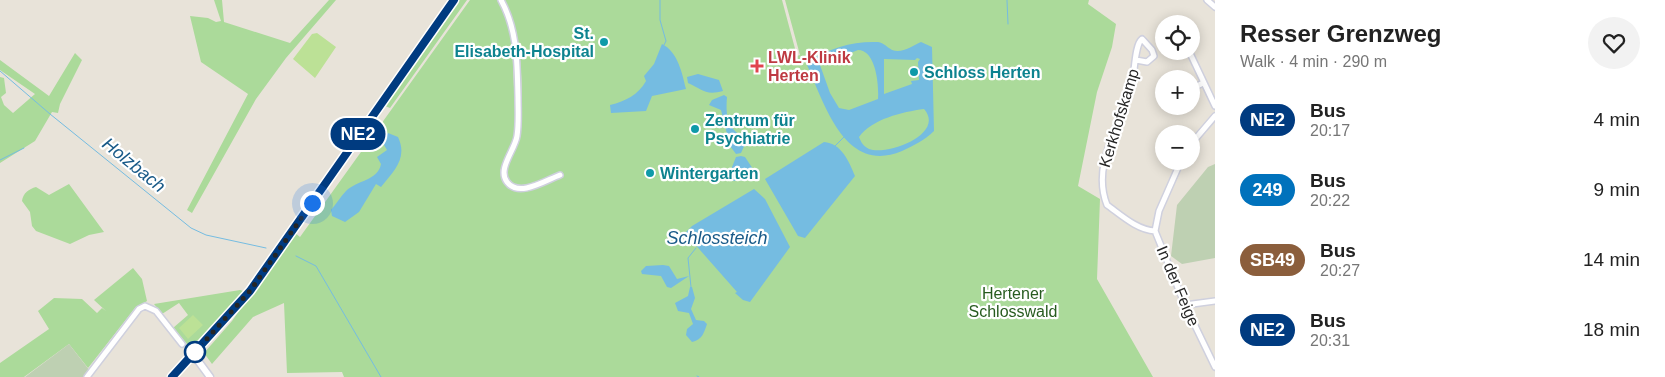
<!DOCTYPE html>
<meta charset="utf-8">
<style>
body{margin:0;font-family:Helvetica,sans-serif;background:#f2f2f2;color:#222;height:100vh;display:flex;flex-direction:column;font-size:19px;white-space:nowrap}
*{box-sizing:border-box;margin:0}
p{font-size:16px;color:#767676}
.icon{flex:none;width:28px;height:28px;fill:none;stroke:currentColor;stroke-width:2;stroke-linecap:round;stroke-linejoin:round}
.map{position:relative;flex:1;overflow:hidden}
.side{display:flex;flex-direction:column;background:#fff;width:450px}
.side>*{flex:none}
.badge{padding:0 10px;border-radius:16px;font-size:18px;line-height:32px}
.controls{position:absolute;left:1155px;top:15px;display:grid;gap:10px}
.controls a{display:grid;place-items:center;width:45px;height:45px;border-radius:50%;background:#fff;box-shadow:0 2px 12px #0003;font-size:25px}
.you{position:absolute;width:25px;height:25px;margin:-12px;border:4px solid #fff;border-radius:50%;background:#1a73e8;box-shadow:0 0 0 8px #1a73e833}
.map>.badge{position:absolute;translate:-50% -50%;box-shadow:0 0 0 2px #fff}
.round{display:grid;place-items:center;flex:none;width:52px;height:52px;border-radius:26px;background:#f2f2f2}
.headline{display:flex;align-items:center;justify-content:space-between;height:85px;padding:0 25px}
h1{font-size:24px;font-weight:800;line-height:38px}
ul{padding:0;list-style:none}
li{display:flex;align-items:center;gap:15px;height:70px;padding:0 25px}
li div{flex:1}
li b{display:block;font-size:19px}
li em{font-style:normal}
li .badge{min-width:55px;font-weight:700;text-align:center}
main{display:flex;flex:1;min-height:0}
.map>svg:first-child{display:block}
</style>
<main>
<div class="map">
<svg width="1215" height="377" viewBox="0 0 1215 377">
<rect width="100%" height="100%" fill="#e8e3d9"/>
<path fill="#abda9a" d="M214,0H222L224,22L290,43L329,0H336L286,58L256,99L192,213L187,210L248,94L201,62L190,16L208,18L216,22L221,21Z
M459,0H467L390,108L385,106Z
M470,0H498L506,14L512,42L516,133L500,171L501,176C530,147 526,33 504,0H782L797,56L800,55L785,0H1089L1088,4L1116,24L1112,47L1097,92L1078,186L1100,199L1097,279L1153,377H344L342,372L287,373L284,303L253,317L212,364L204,353L232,321L294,232L300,237Z
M75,53L82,60L60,104L58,113L52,112L35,141L0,163V77L4,78L6,93L1,97L4,105L13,113L35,94L0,70V60L49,96Z
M69,184L104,232L89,235L70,244L36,231L32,226L30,212L22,201C23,193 29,189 36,187L49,195Z
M133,268L142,279L147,301L135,308L88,368L69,344L24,377H0V363L49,329L38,311L54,298L82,299L97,313L102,308L106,311L94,300Z
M240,290L243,291L242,295L187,352V344L173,328L188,315L179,303L162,314L154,304Z"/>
<path fill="#bed0b2" d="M1215,164V258L1182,264L1171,256L1177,205L1208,167Z
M69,344L90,371L85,377H25Z"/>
<path fill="#bce196" d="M317,33L336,47L315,78L293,59L312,34Z
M193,315L203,325L188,339L179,328Z"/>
<path fill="#75bce1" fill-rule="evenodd" d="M921,42L932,47L934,131C925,140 913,146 902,151C845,175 825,105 807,65L808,61C831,48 852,41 878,42C884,43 887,47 892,50C902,54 912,46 921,42ZM858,50C876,50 879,85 878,99L849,110L839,108L830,93L820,65ZM917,58L920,59L918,62L919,80L911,81L912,84L884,94V59L915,60ZM924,109C946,134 887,156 869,149C863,146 861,142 859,137C872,119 902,112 924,109Z
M662,44C678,52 682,73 686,89L652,96L646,111L611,113L610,105C626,101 638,95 646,81L644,76L654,64Z
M698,74L719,80L723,91C705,96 702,89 688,83L687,77Z
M724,95L727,97C726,108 726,122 734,130C739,135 742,136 746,142L741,153L736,154L730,146L721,110L709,105L712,100Z
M388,133L398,137C408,158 394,171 381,187L376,184L359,212L345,222L332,216L331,210C336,204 341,196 346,191C357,180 378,181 381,164L377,157L387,150L381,140Z
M824,142C841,143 849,161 855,176L805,238L798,236L765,179Z
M741,156L745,157L755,172L746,180L731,181L732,167L736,157Z
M754,189L765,199L790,247L750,302L743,300L735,293L737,292L685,233L692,226Z
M663,265L669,266L677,279L689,276L671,288L667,287L661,276L642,274L641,271L646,266Z
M690,287H692L695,298L691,309L696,320L704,321L707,324C704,333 702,340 692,342L686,335L687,329L693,324L689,313L678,311L675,303L688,296Z"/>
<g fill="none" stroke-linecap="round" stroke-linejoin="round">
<path stroke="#75bce1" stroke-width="1" d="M660,0V20L666,41L664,45
M1007,0L1008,24
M0,71L50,114L191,228L206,235L266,248
M835,146L844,137
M0,160L24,148
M296,256L316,266L381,377
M691,287L688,258L696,248
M697,376L699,377"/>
<defs>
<path id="minor" d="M501,0C518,31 517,64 518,97C518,110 519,123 517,136C515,150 497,169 507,182C519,198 546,180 560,175
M1207,0L1215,7
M1191,45L1194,35
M1189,51L1215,106
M1136,60L1147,62L1154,56L1152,50L1142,39C1134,45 1135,76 1131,87C1120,126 1091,165 1107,205C1121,215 1137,230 1155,231
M1191,89L1203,83
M1191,144L1215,116
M1181,161L1159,211L1155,231L1185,305L1215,367
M1185,305L1215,301
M87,377L139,309L145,306L156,311L182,344"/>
<path id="tertiary" d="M193,354L210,377"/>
<path id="secondary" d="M172,377L250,291L454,0"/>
</defs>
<use href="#minor" stroke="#cfd0de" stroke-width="8"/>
<use href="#tertiary" stroke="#cfd0de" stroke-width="9"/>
<use href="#secondary" stroke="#cfd0de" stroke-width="9"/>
<use href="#minor" stroke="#fff" stroke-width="5"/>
<use href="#tertiary" stroke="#fff" stroke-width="6"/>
<use href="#secondary" stroke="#fff" stroke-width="7"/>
</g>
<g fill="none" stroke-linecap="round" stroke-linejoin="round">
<defs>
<path id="line" d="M172,377L250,291L454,0"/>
</defs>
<use href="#line" stroke="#fff" stroke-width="11"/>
<use href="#line" stroke="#003b80" stroke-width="8"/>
<path stroke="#262626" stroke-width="5" stroke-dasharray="0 9" d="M195,352L250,291L312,203"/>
</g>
<g fill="#0f9aa8" stroke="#fff" stroke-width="2">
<circle cx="604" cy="42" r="5"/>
<circle cx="914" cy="72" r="5"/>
<circle cx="695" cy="129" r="5"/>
<circle cx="650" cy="173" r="5"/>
</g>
<path fill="#e0444e" stroke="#fff" stroke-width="2" d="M754.5 58.5h5v5h5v5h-5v5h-5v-5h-5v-5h5z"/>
<circle fill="#fff" stroke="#003b80" stroke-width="2.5" cx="195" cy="352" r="10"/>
<g text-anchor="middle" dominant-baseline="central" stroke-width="4.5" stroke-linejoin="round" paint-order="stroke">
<g font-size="16" font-weight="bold" fill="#0d838f" stroke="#fff" text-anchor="start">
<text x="594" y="33" text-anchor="end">St.<tspan x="594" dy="18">Elisabeth-Hospital</tspan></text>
<text x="924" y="72">Schloss Herten</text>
<text x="705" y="120">Zentrum für<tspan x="705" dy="18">Psychiatrie</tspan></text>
<text x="660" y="173">Wintergarten</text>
</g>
<g font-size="16" font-weight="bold" fill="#be3a42" stroke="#fff" text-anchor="start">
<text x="768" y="57">LWL-Klinik<tspan x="768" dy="18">Herten</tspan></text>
</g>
<g font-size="16" fill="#262626" stroke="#fff">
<text transform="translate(1119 118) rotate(-73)">Kerkhofskamp</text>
<text transform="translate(1178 286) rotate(67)">In der Feige</text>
</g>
<g font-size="16" fill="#275b1f" stroke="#fff">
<text x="1013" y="293">Hertener<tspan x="1013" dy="18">Schlosswald</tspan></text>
</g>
<g font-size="18" font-style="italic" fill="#195a88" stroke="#fff">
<text transform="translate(134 165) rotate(39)">Holzbach</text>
<text x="717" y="238">Schlossteich</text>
</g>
</g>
</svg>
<div class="controls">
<a><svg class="icon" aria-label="locate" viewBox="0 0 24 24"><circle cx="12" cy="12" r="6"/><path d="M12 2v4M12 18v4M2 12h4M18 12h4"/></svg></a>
<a>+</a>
<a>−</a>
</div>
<div class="you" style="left:312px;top:203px"></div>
<b class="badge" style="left:358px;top:134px;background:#003b80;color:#fff">NE2</b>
</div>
<section class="side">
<div class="headline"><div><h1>Resser Grenzweg</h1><p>Walk · 4 min · 290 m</p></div><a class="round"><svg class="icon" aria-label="heart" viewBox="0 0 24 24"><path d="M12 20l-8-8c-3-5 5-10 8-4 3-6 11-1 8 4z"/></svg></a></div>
<ul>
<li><span class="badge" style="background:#003b80;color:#fff">NE2</span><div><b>Bus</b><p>20:17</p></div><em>4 min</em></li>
<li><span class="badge" style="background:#0072bc;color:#fff">249</span><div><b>Bus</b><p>20:22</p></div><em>9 min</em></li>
<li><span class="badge" style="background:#8b5e3c;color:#fff">SB49</span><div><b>Bus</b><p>20:27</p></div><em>14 min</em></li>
<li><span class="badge" style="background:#003b80;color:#fff">NE2</span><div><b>Bus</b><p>20:31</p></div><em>18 min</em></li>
</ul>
</section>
</main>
